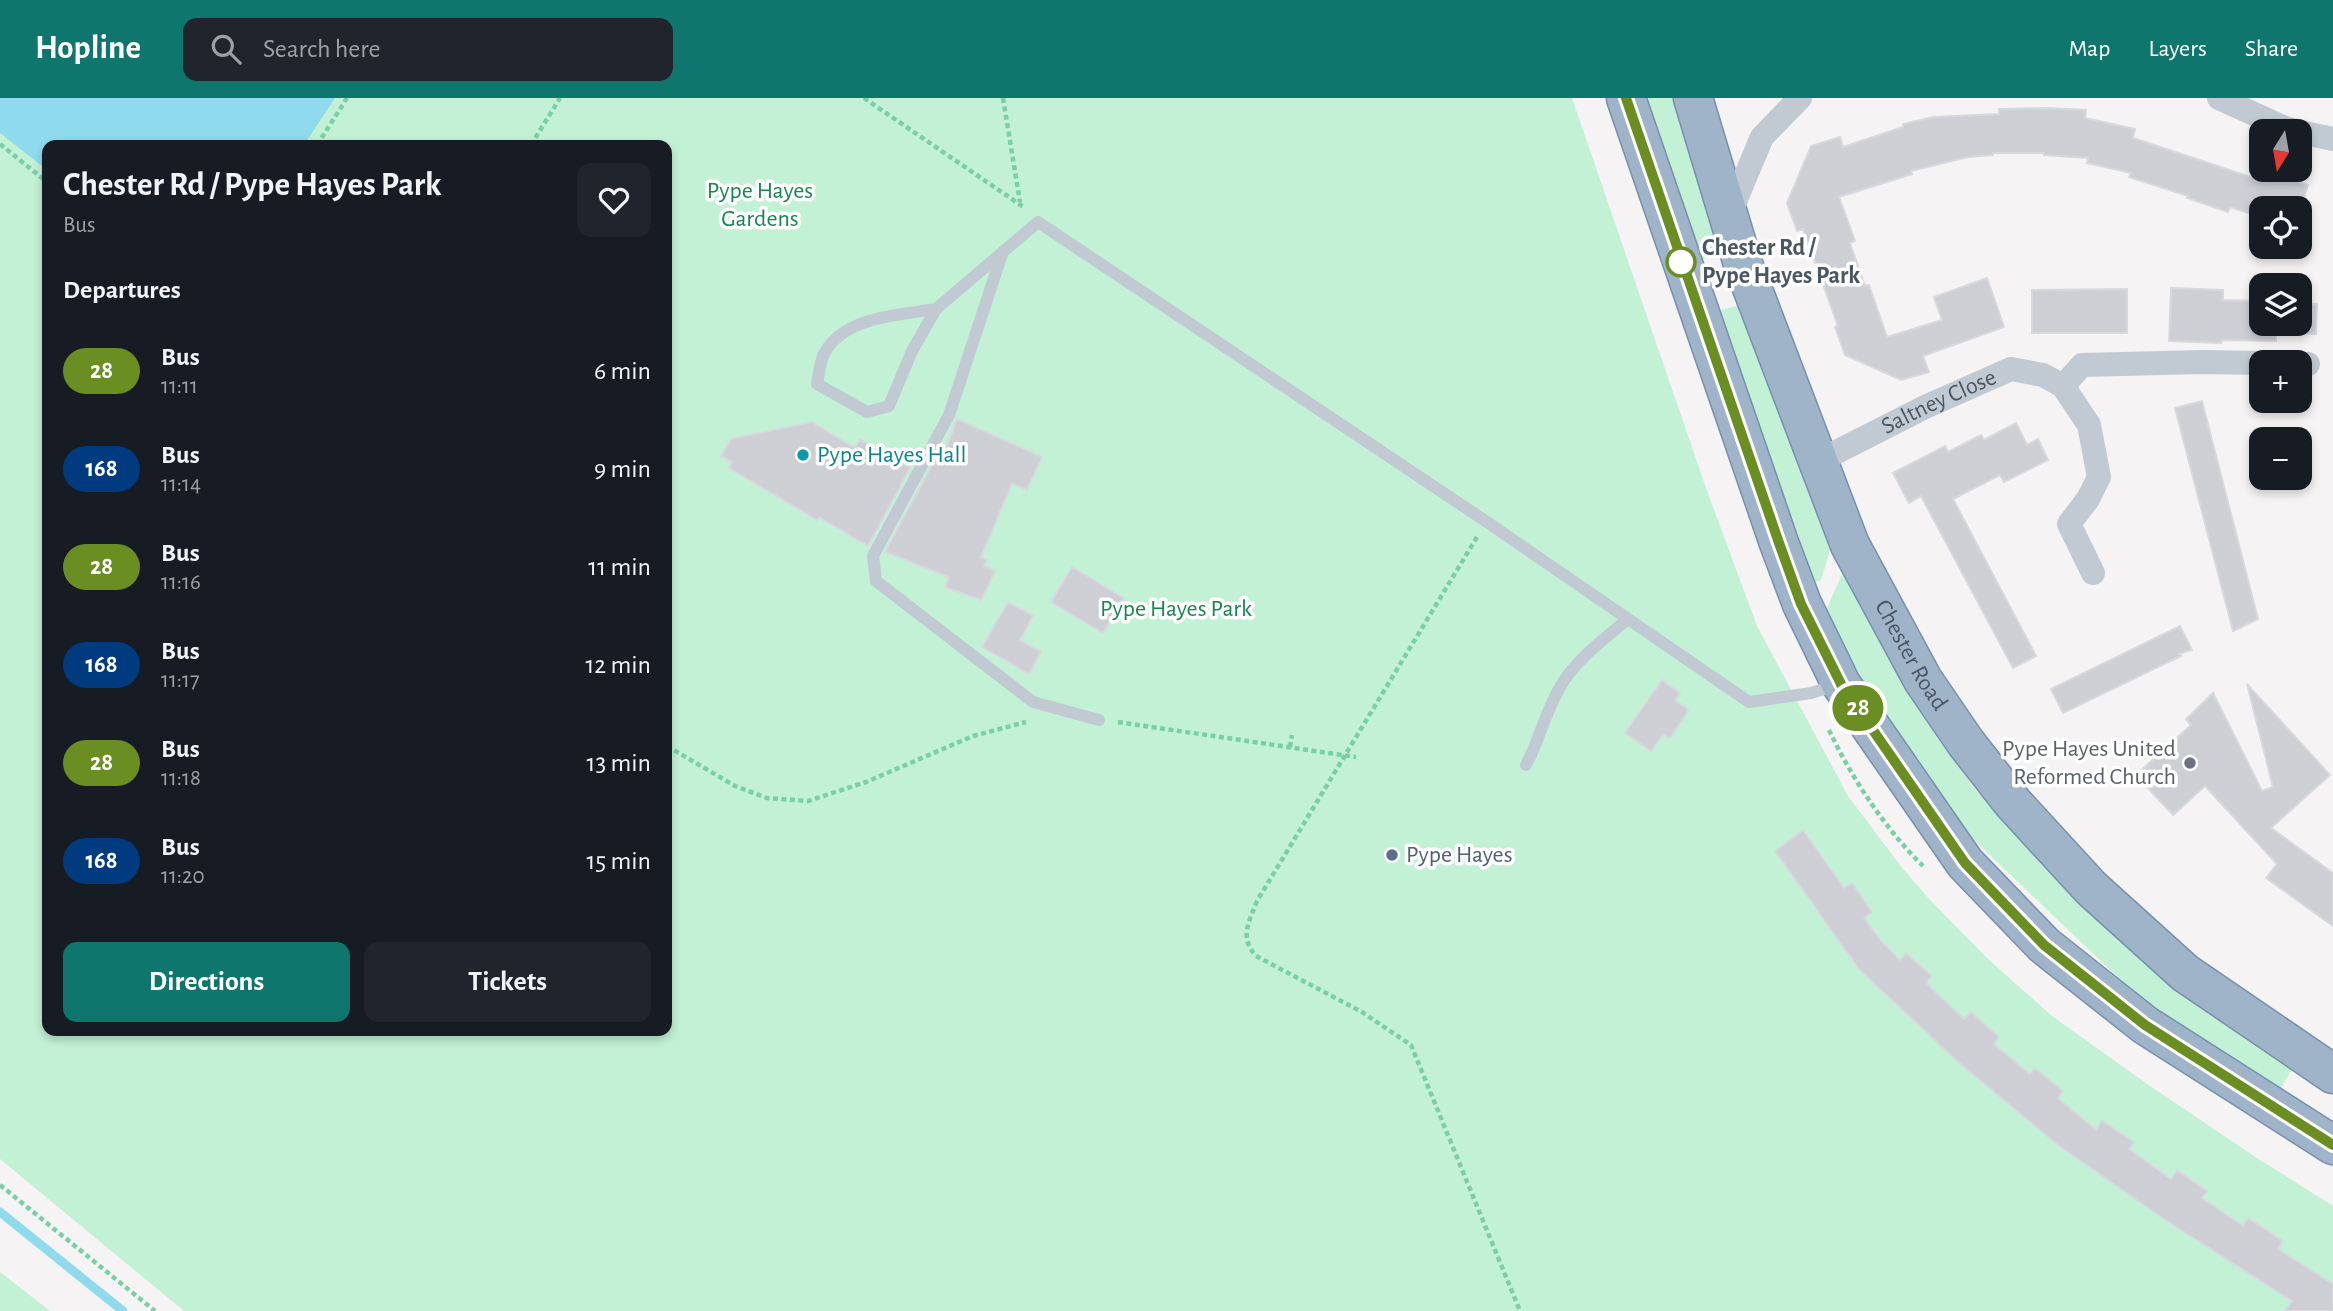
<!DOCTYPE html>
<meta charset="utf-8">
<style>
body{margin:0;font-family:"Alegreya Sans",sans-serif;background:#20242c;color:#f1f3f6;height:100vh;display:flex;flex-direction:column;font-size:26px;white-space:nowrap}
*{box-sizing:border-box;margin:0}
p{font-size:23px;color:#9ea1a6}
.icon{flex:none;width:38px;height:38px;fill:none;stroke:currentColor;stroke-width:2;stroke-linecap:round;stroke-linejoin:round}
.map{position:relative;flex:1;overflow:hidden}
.panel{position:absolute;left:42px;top:42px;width:630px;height:896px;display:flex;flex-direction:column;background:#171b24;border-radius:14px;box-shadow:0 4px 10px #0003}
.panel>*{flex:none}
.badge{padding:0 14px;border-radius:23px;font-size:24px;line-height:46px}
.needle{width:46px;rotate:191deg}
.controls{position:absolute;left:2249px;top:21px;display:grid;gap:14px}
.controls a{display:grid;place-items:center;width:63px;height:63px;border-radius:14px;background:#171b24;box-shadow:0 4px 10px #0003;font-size:35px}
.map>.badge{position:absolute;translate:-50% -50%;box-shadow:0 0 0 4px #fff}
h2{padding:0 21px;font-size:26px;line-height:63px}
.round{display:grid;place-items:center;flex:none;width:74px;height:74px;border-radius:14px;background:#20242c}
.summary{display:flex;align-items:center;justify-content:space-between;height:119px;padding:0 21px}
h1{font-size:33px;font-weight:700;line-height:52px}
.primary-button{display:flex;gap:14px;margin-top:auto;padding:14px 21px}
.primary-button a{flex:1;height:80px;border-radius:14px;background:#0f766e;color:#fff;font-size:28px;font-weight:700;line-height:80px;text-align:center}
.primary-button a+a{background:#20242c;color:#f1f3f6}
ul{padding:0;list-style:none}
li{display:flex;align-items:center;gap:21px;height:98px;padding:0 21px}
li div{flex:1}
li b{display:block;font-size:26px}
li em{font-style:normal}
li .badge{min-width:77px;font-weight:700;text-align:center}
header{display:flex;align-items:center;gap:42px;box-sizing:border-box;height:98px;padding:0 35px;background:#0f766e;color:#fff}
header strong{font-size:33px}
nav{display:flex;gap:38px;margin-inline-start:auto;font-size:24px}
.search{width:490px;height:63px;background:#20242c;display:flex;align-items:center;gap:18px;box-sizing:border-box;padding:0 24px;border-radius:14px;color:#9ea1a6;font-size:26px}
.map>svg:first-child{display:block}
</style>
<header>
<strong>Hopline</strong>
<div class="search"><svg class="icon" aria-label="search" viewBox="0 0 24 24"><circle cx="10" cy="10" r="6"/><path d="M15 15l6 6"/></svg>Search here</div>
<nav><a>Map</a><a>Layers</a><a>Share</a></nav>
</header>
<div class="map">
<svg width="2333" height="1213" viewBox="0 0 2333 1213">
<rect width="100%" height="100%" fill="#f5f3f3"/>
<path fill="#c3f1d5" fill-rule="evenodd" d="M0,0H1572L1706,390L1757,528L1848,698L1903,771L1931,803L1989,862L2052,918L2150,988L2257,1060L2333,1108V1213H184L0,1061ZM47,47H667V933H47Z
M1640,0H1680L1725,153L1698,163Z
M1739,207L1832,446L1821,482L1811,485L1718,213Z
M1843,474L1931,629L1975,691L2025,745L2196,903L2292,971L2279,993L2146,906L1975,743L1921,675L1839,542L1827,510Z
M0,1174L50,1213H0Z"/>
<path fill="#90daee" d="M0,0H335L304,47H47V72L0,35Z"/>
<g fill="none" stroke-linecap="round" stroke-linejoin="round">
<path stroke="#90daee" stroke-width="9" d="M0,1114L123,1213"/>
</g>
<path fill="#cdcfd5" stroke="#d7d9de" stroke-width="2" d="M2047,10L2086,12L2085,20L2135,31L2133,40L2266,84L2269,75L2308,87L2300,113V110H2261V119L2230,109L2228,114L2187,100L2188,98L2129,79L2131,75L2087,65L2088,60L2044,57V55H1993V57L1968,59L1911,73L1912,76L1839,99L1855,143L1850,145L1865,188L1869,187L1887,239L1942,222L1934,199L1987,180L2004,229L1923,258L1929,274L1901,282L1845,257L1835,229L1838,228L1803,131L1797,133L1787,105L1811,48L1840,39L1843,49L1903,29V26L1933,19L1999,16V11Z
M2171,190L2223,192V202L2261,203V226H2300V205L2317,206L2316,236L2276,235V243L2222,242L2221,245L2169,243Z
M2127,191V235H2032V192Z
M2202,303L2258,521L2233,533L2175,310Z
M957,321L1042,359L1027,392L1012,385L981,459L987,462L984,468L995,473L981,502L945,489L949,479L885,454L934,363L941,364Z
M812,324L855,350L860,341L910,370L868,448L819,419L817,422L729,370L732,364L721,358L731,341Z
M2016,325L2027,347L2038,341L2048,362L2004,384L2000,377L1953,401L2036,558L2013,570L1921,398L1909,405L1893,375L1945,348L1948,354L1981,337L1984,342Z
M1072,469L1124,500L1103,535L1051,504Z
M1008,504L1033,518L1020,542L1041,554L1029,576L982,549Z
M2180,528L2192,552L2179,556L2181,558L2063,615L2051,591Z
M1662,582L1680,595L1675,602L1689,612L1670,640L1663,636L1651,653L1625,635Z
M2247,586L2330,677L2271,730L2333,775V828L2266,780L2277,766L2205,688L2173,717L2136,677L2191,627L2186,621L2213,595L2262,693L2273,689Z
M1803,732L1844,790L1852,785L1872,814L1864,820L1882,844L1900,862L1906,855L1932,878L1926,885L1964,921L1971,914L1999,939L1994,946L2030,976L2035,970L2063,993L2058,1000L2096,1032L2102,1023L2134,1044L2129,1051L2171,1081L2177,1072L2207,1093L2202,1100L2243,1128L2248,1120L2283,1143L2278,1151L2333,1186V1213H2285L2292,1203L2164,1121L2058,1047L1956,962L1859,871L1775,753Z"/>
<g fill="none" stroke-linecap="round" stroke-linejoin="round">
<defs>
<g id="trunk">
<path d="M1626,0L1779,445L1802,506L1841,586L1965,765L2044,847L2145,927L2333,1047"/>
<path id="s2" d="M1693,0L1743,166L1850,447L1923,582L1966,645L2013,705L2091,790L2185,875L2333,976"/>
</g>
</defs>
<use href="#trunk" stroke="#7690ad" stroke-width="41"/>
<path stroke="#7ad0a6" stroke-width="4.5" stroke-dasharray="5 3.5" stroke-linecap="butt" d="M864,0L1025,110
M1003,0L1020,104
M0,46L47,84
M317,47L347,0
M531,47L560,0
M1477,439L1257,803C1249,824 1239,839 1256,858L1362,914L1411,947L1520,1213
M1118,624L1356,659
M1829,632C1851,679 1886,732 1923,768
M667,648L735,688L767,700L808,703L866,684L973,638L1026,624
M1290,649L1292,637
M0,1087L155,1213"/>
<path stroke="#c1cad2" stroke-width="12" d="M1003,153L949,317L873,458L876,483L1033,604L1099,622
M936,211L1038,124L1487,424L1749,604L1811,595L1837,587
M936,211L912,253L889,308L867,314L817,286C819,276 820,262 825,254C846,218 900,217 936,211Z
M1526,667C1539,643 1545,615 1559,591C1574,563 1604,541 1628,521"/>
<g stroke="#c1cad2" stroke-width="24">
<path d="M2219,0L2285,30L2296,33"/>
<path d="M2300,34L2333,41"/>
<path d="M1728,120L1762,39L1800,0"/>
<path d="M2300,266H2308"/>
<path d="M2063,288L2089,327L2099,379L2088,401L2069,426L2093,475"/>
<path id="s1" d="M1817,364L1925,309L2011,271L2043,277L2063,288L2082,267L2202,264L2261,265"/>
</g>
<use href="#trunk" stroke="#9fb4c9" stroke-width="38"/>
</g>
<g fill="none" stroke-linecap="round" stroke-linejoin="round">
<defs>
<path id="line" d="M1626,0L1779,445L1801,506L1841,586L1965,765L2044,847L2145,927L2333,1047"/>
</defs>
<use href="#line" stroke="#fff" stroke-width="16"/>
<use href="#line" stroke="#6b8e23" stroke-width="10"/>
</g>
<circle fill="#fff" stroke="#6b8e23" stroke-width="3.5" cx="1681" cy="164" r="14"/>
<circle fill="#0f9aa8" stroke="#fff" stroke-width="2.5" cx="803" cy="357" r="7"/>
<circle fill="#6b7280" stroke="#fff" stroke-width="2.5" cx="2190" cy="665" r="7"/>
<circle fill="#5c6f8a" stroke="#fff" stroke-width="2.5" cx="1392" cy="757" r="7"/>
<g text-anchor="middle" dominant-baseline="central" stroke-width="7" stroke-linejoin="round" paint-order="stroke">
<g font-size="24" fill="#17864f" stroke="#fff">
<text x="760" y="93">Pype Hayes<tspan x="760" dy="28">Gardens</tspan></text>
<text x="1176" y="511">Pype Hayes Park</text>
</g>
<g font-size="24" font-weight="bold" fill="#4a5661" stroke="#fff" text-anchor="start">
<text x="1702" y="150">Chester Rd /<tspan x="1702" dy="28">Pype Hayes Park</tspan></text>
</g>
<g font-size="24" fill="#4a5661" stroke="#fff">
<text stroke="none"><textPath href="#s1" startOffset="136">Saltney Close</textPath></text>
<text stroke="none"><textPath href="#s2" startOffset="600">Chester Road</textPath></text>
</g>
<g font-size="24" fill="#0d838f" stroke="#fff" text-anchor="start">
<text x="817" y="357">Pype Hayes Hall</text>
</g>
<g font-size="24" fill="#5b616d" stroke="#fff" text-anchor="end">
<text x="2176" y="651">Pype Hayes United<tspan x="2176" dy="28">Reformed Church</tspan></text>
</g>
<g font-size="24" fill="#4e5e75" stroke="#fff" text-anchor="start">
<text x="1406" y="757">Pype Hayes</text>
</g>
</g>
</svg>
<div class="controls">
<a><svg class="needle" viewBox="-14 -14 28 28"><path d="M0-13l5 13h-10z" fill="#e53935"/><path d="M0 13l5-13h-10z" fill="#9ea1a6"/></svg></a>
<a><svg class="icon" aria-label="locate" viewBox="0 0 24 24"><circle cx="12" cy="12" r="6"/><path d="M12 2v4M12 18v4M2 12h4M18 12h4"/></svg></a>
<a><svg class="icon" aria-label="layers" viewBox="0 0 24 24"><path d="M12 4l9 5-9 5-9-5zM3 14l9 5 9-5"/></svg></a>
<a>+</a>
<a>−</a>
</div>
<b class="badge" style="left:1858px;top:610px;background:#6b8e23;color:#fff">28</b>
<section class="panel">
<div class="summary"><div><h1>Chester Rd / Pype Hayes Park</h1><p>Bus</p></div><a class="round"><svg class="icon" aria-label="heart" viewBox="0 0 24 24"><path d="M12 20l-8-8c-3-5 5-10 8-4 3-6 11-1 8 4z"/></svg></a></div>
<h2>Departures</h2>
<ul>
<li><span class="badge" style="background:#6b8e23;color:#fff">28</span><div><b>Bus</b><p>11:11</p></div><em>6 min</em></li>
<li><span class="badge" style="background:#003b80;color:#fff">168</span><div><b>Bus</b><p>11:14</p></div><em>9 min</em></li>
<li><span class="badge" style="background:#6b8e23;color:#fff">28</span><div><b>Bus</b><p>11:16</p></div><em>11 min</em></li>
<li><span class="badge" style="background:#003b80;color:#fff">168</span><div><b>Bus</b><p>11:17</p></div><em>12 min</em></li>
<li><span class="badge" style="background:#6b8e23;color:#fff">28</span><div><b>Bus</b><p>11:18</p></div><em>13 min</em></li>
<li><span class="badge" style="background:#003b80;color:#fff">168</span><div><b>Bus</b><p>11:20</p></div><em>15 min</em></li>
</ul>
<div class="primary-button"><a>Directions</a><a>Tickets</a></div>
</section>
</div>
